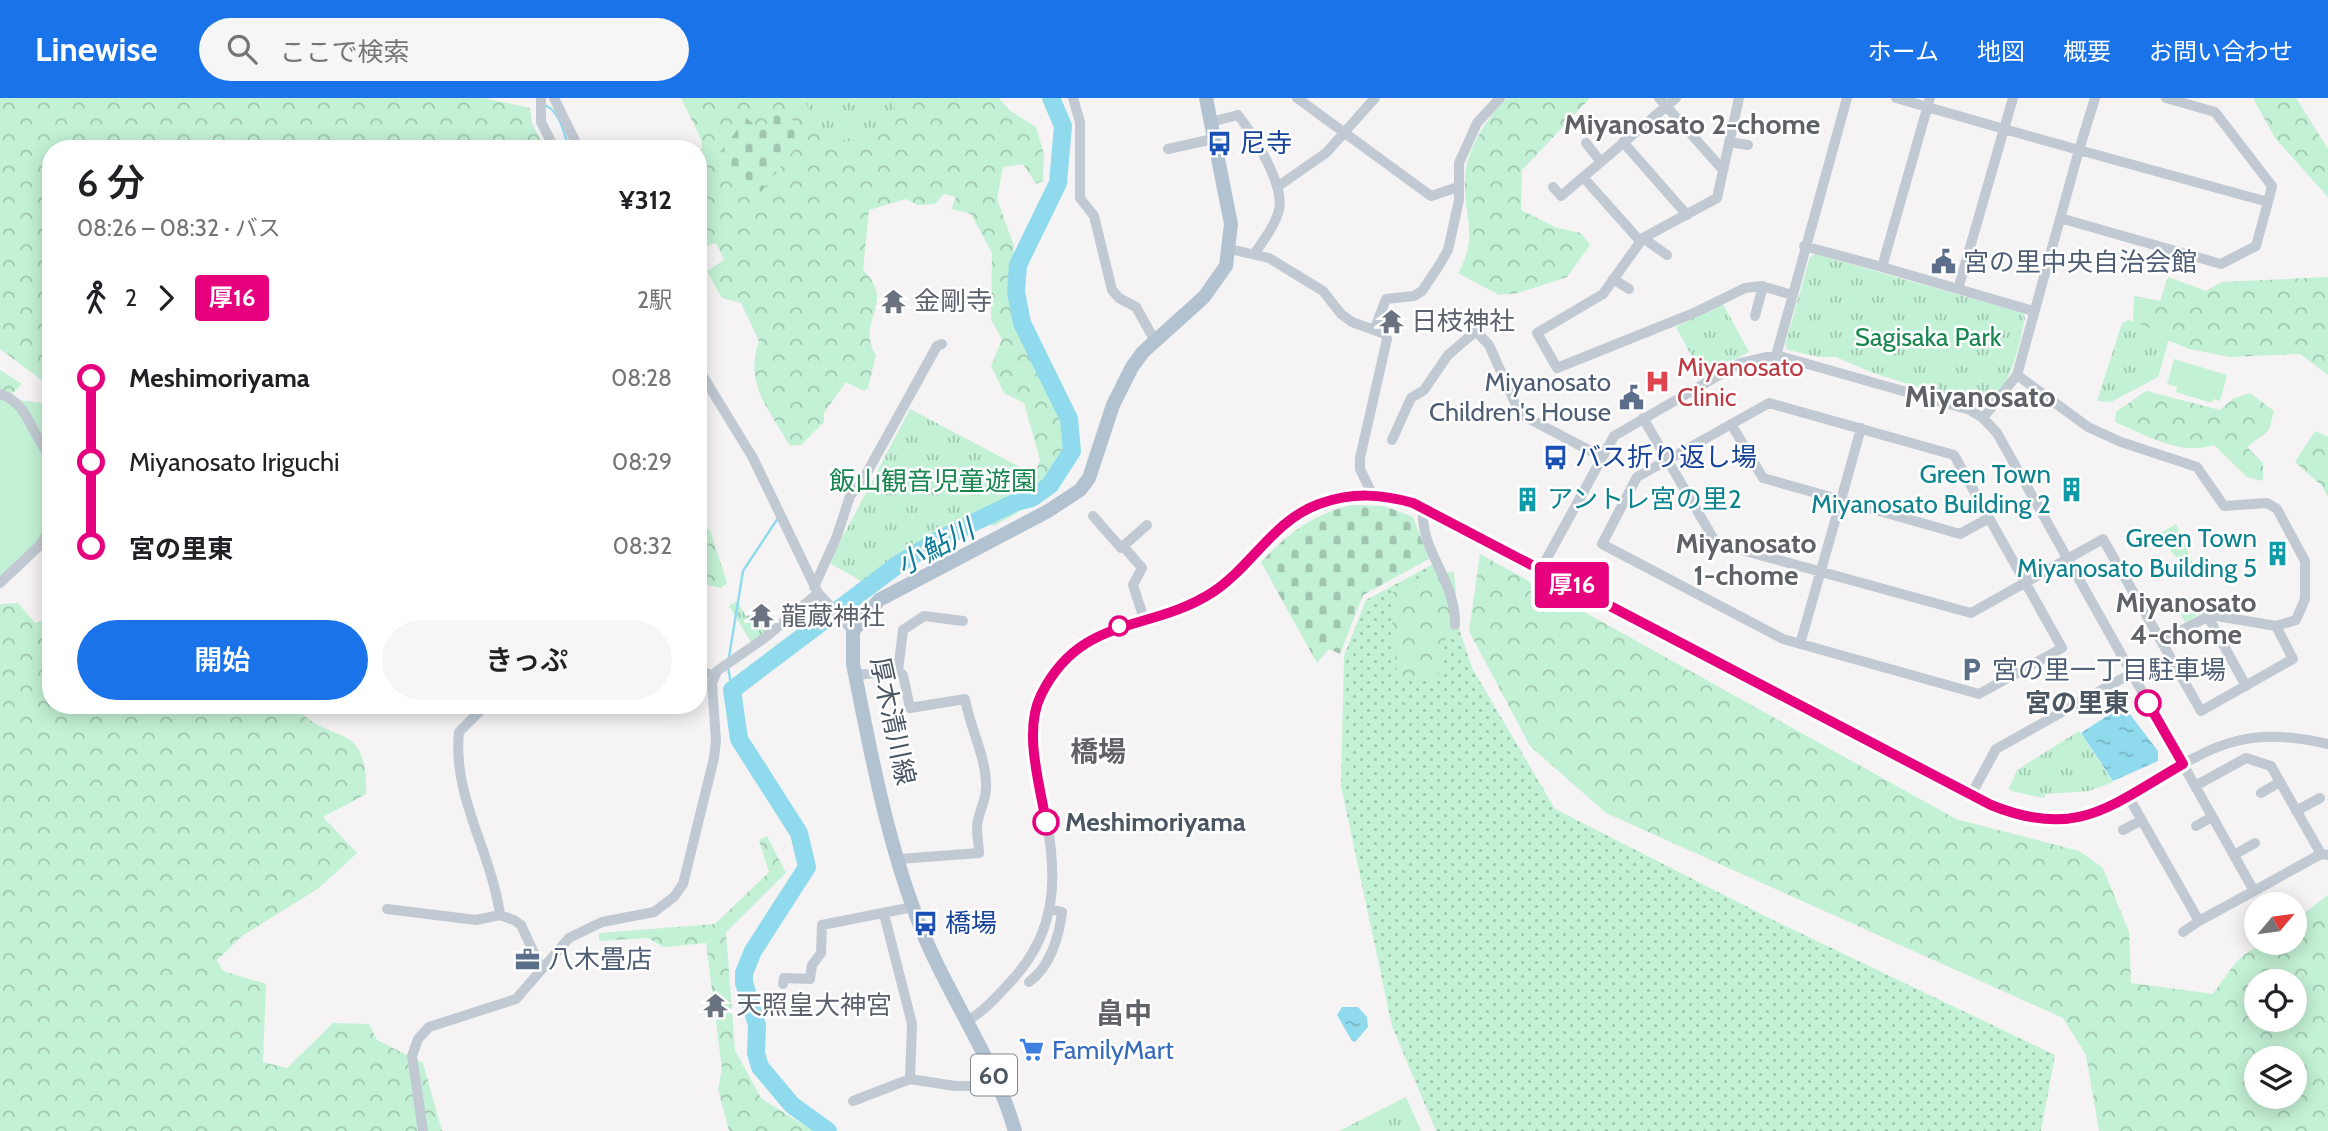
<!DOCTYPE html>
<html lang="ja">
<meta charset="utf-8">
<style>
body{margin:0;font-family:Cabin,"Noto Sans JP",sans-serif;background:#f6f6f6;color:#202124;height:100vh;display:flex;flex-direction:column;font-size:26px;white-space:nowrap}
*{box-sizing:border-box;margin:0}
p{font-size:23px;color:#757577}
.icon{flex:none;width:38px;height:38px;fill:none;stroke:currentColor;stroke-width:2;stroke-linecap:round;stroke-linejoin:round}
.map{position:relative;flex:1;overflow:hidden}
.panel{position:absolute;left:42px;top:42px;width:665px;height:574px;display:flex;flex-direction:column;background:#fff;border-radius:28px;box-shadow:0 4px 18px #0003}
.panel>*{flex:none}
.badge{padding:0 14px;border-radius:5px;font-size:24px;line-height:46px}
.needle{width:46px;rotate:61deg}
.tools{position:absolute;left:2244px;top:794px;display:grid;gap:14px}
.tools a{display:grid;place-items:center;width:63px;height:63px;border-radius:50%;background:#fff;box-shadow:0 4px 18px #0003;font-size:35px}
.map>.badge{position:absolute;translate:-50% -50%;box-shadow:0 0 0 4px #fff}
.legs{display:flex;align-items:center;gap:10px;height:77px;padding:0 35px;font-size:23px}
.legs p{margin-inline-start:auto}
.summary{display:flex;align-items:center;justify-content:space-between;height:119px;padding:0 35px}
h1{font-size:38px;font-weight:600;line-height:52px}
.action{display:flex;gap:14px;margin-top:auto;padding:14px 35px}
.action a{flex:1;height:80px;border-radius:42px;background:#1a73e8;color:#fff;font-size:28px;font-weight:600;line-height:80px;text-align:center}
.action a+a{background:#f6f6f6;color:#202124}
ul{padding:0 35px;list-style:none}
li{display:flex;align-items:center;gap:24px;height:84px;font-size:26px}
li i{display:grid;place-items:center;width:10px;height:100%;margin:0 9px;background:currentColor}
li i::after{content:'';width:18px;height:18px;margin:-9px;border:5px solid;border-radius:50%;background:#fff}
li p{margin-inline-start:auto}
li:first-child i{background:linear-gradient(#0000 50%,currentColor 0)}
li:last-child i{background:linear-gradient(currentColor 50%,#0000 0)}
header{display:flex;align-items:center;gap:42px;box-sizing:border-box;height:98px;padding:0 35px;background:#1a73e8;color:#fff}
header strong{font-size:33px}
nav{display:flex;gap:38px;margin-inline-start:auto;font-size:24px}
.search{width:490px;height:63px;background:#f6f6f6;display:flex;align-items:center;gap:18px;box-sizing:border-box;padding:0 24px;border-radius:38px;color:#757577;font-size:26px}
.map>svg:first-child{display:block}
</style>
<header>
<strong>Linewise</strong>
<div class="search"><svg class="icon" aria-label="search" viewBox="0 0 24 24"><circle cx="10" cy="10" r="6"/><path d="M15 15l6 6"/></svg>ここで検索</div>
<nav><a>ホーム</a><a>地図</a><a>概要</a><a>お問い合わせ</a></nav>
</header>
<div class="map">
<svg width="2328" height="1033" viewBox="0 0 2328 1033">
<defs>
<pattern id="grass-dots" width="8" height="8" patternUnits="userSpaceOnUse" patternTransform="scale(1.75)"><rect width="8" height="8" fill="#c3f1d5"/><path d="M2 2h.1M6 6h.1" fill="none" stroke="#a0c6b0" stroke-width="1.8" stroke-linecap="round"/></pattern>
<pattern id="forest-crowns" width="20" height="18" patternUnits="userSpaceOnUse" patternTransform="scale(1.75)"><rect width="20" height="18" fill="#c3f1d5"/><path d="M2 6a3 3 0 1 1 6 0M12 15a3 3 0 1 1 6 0" fill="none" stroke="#a0c6b0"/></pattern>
<pattern id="cemetery-stones" width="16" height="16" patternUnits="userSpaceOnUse" patternTransform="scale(1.75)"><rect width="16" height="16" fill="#c3f1d5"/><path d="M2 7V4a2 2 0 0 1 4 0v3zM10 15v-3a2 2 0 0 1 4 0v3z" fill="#a0c6b0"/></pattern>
<pattern id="park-tufts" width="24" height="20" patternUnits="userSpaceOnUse" patternTransform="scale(1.75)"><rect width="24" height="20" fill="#c3f1d5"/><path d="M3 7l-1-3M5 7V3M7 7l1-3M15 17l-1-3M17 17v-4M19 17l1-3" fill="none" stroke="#a0c6b0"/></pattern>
<pattern id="water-ripples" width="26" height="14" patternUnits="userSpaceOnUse" patternTransform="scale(1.75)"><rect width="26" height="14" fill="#90daee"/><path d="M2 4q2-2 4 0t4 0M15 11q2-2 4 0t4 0" fill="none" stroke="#78b4c4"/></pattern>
</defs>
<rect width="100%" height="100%" fill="#f5f3f3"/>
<path fill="url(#grass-dots)" d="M1437,464L1472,570L1555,711L1777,824L2055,957L2041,1033H1436L1392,928L1341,688L1344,558L1366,502Z"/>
<path fill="url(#forest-crowns)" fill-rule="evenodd" d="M0,0H484L530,10L532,25L545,51H51V289L0,251Z
M681,0H999L1009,12L1036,29L1044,56L1043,83L1036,86L1023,66L1003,69L997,101L1014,148L1011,200L1051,284L1071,368L1056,393L994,428L972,420L971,398L1025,400L1040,362L1024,305L1004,295L991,268L1002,241L991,222L992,155L971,116L951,111L956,99L944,96L935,106L918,107L906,101L869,112L863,172C898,206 854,223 876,257L868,290L864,293L846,284L824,315V324L801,347L790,348C769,311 744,286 759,243L741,205L722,200L707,173L724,162L716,145L698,150V54L702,50L701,41Z
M1506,0H1590L1522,72L1521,112L1557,130L1581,135L1590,147L1567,179L1518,195L1499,197L1458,175C1480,136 1463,121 1465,81C1466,50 1487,22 1506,0Z
M2253,0H2296L2328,51V99L2275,40Z
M2168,179L2206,193L2222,184L2328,179V277L2300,256L2230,259L2189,251L2133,228L2134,198L2160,203Z
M0,272L22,286L0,307Z
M2146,293L2220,312L2234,300L2250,295L2274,313L2269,332L2247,349L2263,365V383L2247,379L2214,347C2180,358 2146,337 2115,324L2116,314Z
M2315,333L2328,339V399L2322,388L2295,364Z
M698,429L710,432L727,485L721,490L698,485Z
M1480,456L1956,721L2079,753L2103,770L2129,834L2131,885L2213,896C2241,858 2243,845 2294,845V823L2328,797V1033H2099L2086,957L2063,920L1606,715L1530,648L1469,533ZM2256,884H2294V922H2256ZM2256,961H2294V999H2256Z
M1454,474L1456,495L1438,579H1397L1390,496L1428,475Z
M18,505L35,525L51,520V607H293C331,650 368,619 366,696L323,719L357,755L319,790L242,838L217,862L223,873L266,886L263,964L287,970L333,925L369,926L377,942L423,965L442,1033H0V506Z
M767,738L786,775L726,834L735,952L761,1000L813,1033H729L718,991L722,971L706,845L663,849L648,840L599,843V835L715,826L769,774L759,742Z"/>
<path fill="url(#cemetery-stones)" d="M779,11L808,34L761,94L718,57L746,20L762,32Z
M1351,407L1384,408L1413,419L1429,461L1363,497L1340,556L1329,551L1317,565L1261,464C1290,434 1310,418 1351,407Z"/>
<path fill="url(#park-tufts)" d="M802,0H897C889,37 880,37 845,44L823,31Z
M1815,156L2023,215L2025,220C2019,247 2011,299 1979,308L1873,275L1836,259H1818L1788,252L1785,247L1810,159Z
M1723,206L1749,254L1702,278L1676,229Z
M2129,222L2165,236L2169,241L2158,279L2111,304L2097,303L2122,225Z
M910,311L1041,380L865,485L829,465Z
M2176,426L2196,473L2189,477C2180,461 2167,451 2159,436Z
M2191,499L2200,516L2185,524L2176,507Z
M737,503L746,518L756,516L766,534L751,544L729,508Z
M2079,633L2113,684L2089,693L2046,696L2044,700L2011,693L2009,690L2017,672Z
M1406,999L1421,1033H1339Z"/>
<path fill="#c3f1d5" d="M1914,225L1929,229L1920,262L1905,258Z
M1936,231L1951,236L1942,269L1927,264Z
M2174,261L2227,277L2220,303L2213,301L2212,305L2176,294L2177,289L2167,286Z
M0,300L51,306V423L43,437L0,479Z"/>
<path fill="url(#water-ripples)" d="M2119,610L2126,611L2158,653V663L2113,683L2081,635Z
M1342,909H1358L1367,919L1368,929L1355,944L1352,943L1337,917Z"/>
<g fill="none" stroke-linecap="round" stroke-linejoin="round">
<path stroke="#90daee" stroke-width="2.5" d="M545,7C561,15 564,35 569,51
M698,284L706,293
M729,559L743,473L778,420
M728,569L732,592"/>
<path stroke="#90daee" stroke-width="18" d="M828,1033L792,1007L760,969L756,955L757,927L744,885V875L753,853L807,769L799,735L739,641L732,592L900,465L942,440L1016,404L1032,400L1050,387L1072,353L1069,321L1022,225L1016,194L1018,167L1058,85L1063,28L1051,0"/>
<path stroke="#c1cad2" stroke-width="10" d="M541,0V24L555,51
M554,0L579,51
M1073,0L1080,24V100L1094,118L1112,192L1119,200L1136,209L1155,243
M1297,0L1431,98L1458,89
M1659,0L1723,72
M1739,0L1717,100L1643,140L1603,196L1537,235L1557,270L1694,215L1745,190L1762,188L1792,197
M2166,0L2215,14L2272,88L2268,104
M1211,24L1238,17C1253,36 1285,87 1279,112C1275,128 1264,141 1255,155
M1623,44L1687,117
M1729,44L1748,47
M1586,45L1601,64
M1168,51L1213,41
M1583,79L1640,143
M1277,89L1326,55L1375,0
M1553,89L1561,98L1676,0
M2060,120L2221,166L2256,148L2268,104L2079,52L2095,0
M1643,140L1667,157
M1804,148L1882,169L1930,0
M1230,151L1269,160L1323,193L1341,216L1352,224L1385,236L1387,241L1360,360V371L1372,396
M1882,169L1958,191L2004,31L1896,0
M1613,181L1629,191
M1958,191L2033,213
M1755,218L1763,188
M1375,230L1386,201L1414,198L1422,193L1440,166L1448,152L1459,102V65L1477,25L1500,0
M1776,258L1847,0
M698,270L753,360L817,493
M0,296C30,305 31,339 51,359
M1643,320L1716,445L1971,515L2103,441L2161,543L2211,517L2276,528L2296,522L2305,501V463L2277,411L2267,405L2224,408L2197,369L2121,344L2088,329L2017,277
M1983,320L2017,277L2079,52L2004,31L2013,0
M1731,326L1763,380L1841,402L1861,330
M1392,342L1411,300L1424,292L1448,257L1476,233L1489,247L1520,316L1600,358
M1423,410C1420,455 1456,481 1455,527
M1093,418L1121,450L1147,427
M1123,448L1142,470L1133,487L1144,521
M1541,471L1614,338L1740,265L1766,259H1783L1970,312L1983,320L1997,335L2254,793L2321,756L2328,757
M0,485L39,448L51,430
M814,489L837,438L850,398L864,380L937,248L942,246
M2207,517L2246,588
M2161,543L2201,613L2293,561L2276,528
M1800,546L1841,402L1960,436L1989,420L1954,357L1769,305L1637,379L1602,446L1783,541L1979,596L2062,550L1989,420
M698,572L714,578
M898,573L903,577L910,610L965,601C970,630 985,656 986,685C987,701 981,708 978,722C975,731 979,745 979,755L899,761
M855,577L898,573L903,532L924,518L963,523
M486,607L459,634C452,698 492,755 500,817
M592,607L611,611L631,607
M2195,688L2246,660L2271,668L2321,756
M2261,695L2280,684
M1971,697L1996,651L2132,575
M2128,698L2199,823L2254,793
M2296,713L2320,700
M2196,728L2212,719
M2123,732L2142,722
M2234,757L2255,745
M387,811L476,822L500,817L514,822L521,827L541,870
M884,816L912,926L910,981
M2183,834L2199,823
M1029,884C1050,869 1059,839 1062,814L1050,811
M783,886L784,880L810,881L812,867L821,855L822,827L913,809
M967,923C986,912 999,896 1014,880C1071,816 1051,749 1038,673C1034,650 1030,622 1039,600C1044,587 1055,575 1064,565C1110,517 1165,528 1215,493C1252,467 1275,421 1320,405C1352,394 1381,396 1413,405L1991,707C2005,713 2021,720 2037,722C2109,736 2167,661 2233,644C2265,635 2296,639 2328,646
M853,1003L910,981L955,988H974L996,982
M423,1033L412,958L418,941L429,929L516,901L569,840L602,824L654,814L674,799L683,786L714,660L716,643L712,585L717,573L766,539L818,495L853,533"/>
<path stroke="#b3c2d1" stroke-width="14" d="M1015,1033C993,957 944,893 917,820C886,739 870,651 853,566V533L879,502L1048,413L1080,392L1089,380L1113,307L1132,269L1143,254L1204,199L1226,168L1231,126L1206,0"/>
</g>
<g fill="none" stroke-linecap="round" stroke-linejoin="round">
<defs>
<path id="line-1" d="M1046,724C1040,687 1023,633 1041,597C1081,516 1150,535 1213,494C1252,468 1274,422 1319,406C1352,394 1381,396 1413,405L1991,707C2077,742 2110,708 2183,666L2148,605"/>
</defs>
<use href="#line-1" stroke="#fff" stroke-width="16"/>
<use href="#line-1" stroke="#e6007e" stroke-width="10"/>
</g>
<defs>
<symbol id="bus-bare" viewBox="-9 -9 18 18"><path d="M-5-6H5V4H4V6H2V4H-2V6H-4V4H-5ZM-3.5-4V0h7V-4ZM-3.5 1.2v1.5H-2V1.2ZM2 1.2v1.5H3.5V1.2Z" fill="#1a4fb4" stroke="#fff" stroke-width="2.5" paint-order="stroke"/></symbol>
<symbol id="civic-bare" viewBox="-9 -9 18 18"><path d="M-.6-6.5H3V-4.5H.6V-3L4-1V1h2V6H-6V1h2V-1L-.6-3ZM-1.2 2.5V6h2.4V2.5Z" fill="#5c6f8a" stroke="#fff" stroke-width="2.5" paint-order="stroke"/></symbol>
<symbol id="temple-bare" viewBox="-9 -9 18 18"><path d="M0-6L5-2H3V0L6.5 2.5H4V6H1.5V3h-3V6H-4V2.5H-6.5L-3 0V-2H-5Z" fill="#6b7280" stroke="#fff" stroke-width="2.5" paint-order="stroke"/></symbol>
<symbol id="hospital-bare" viewBox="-9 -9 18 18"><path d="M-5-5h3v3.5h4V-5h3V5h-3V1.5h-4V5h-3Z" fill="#e0444e" stroke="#fff" stroke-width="2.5" paint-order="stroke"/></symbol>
<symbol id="building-bare" viewBox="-9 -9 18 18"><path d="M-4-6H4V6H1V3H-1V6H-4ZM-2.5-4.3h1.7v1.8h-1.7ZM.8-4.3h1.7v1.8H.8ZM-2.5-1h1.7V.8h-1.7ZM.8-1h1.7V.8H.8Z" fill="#0f9aa8" stroke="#fff" stroke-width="2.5" paint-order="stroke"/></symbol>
<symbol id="parking-bare" viewBox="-9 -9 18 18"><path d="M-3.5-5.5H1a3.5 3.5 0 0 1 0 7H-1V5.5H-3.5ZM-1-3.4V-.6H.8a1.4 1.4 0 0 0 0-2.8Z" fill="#5c6f8a" stroke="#fff" stroke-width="2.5" paint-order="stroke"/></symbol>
<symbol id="office-bare" viewBox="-9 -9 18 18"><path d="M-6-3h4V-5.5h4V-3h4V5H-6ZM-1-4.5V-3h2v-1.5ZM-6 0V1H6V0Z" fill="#5c6f8a" stroke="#fff" stroke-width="2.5" paint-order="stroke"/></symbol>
<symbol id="supermarket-bare" viewBox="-9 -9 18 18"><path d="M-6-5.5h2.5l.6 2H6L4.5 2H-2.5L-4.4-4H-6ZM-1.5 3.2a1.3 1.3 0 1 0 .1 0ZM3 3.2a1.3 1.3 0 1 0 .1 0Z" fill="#3f7fe0" stroke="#fff" stroke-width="2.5" paint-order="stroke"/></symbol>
</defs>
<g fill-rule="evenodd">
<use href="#bus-bare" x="1202" y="28" width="35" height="35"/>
<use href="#civic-bare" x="1926" y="146" width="35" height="35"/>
<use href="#temple-bare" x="876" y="186" width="35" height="35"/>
<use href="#temple-bare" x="1374" y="206" width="35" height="35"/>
<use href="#hospital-bare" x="1640" y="266" width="35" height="35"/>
<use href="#civic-bare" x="1614" y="282" width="35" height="35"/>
<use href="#bus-bare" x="1538" y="342" width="35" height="35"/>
<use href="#building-bare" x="2054" y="374" width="35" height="35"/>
<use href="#building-bare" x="1510" y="384" width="35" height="35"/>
<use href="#building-bare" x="2260" y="438" width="35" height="35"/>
<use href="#temple-bare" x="744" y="500" width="35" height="35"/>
<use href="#parking-bare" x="1954" y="554" width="35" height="35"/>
<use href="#bus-bare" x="908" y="808" width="35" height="35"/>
<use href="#office-bare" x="510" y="844" width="35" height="35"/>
<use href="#temple-bare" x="698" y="890" width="35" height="35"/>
<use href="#supermarket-bare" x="1014" y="934" width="35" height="35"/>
</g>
<g fill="#fff" stroke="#e6007e" stroke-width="3.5">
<circle cx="1119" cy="528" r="9"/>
<circle cx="2148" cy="605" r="12"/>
<circle cx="1046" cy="724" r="12"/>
</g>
<g text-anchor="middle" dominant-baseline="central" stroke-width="5" stroke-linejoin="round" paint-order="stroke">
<rect fill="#fff" stroke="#808990" stroke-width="2" x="971" y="956.5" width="46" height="41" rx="5"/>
<g font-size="24" font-weight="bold" fill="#4a5661">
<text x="994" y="977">60</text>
</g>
<g font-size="26" fill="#164399" stroke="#fff" text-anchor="start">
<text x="1240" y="45">尼寺</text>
<text x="1575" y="359">バス折り返し場</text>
<text x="945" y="825">橋場</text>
</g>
<g font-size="26" fill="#4e5e75" stroke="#fff" text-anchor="start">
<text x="1963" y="164">宮の里中央自治会館</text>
<text x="1611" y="284" text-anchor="end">Miyanosato<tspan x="1611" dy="30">Children's House</tspan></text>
<text x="1992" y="572">宮の里一丁目駐車場</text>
<text x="548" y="861">八木畳店</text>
</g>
<g font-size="26" fill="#5b616d" stroke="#fff" text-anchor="start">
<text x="914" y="203">金剛寺</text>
<text x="1411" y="223">日枝神社</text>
<text x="781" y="518">龍蔵神社</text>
<text x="736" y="907">天照皇大神宮</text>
</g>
<g font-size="26" fill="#17864f" stroke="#fff">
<text x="1928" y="239">Sagisaka Park</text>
<text x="933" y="383">飯山観音児童遊園</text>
</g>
<g font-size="26" fill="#be3a42" stroke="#fff" text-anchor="start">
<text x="1677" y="269">Miyanosato<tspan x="1677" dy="30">Clinic</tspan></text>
</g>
<g font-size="26" fill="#0d838f" stroke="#fff" text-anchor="end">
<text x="2051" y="376">Green Town<tspan x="2051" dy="30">Miyanosato Building 2</tspan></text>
<text x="1547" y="401" text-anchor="start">アントレ宮の里2</text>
<text x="2257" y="440">Green Town<tspan x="2257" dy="30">Miyanosato Building 5</tspan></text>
</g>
<g font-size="26" font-weight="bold" fill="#4a5661" stroke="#fff" text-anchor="end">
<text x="2129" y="605">宮の里東</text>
<text x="1065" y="724" text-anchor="start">Meshimoriyama</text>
</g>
<g font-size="26" fill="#4a5661" stroke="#fff">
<text transform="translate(893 623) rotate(78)">厚木清川線</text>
</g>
<g font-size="26" fill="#366cbe" stroke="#fff" text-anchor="start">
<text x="1052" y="952">FamilyMart</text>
</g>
<g font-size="28" font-weight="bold" fill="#5f6368" stroke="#fff">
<text x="1692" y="26">Miyanosato 2-chome</text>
<text x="1746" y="445">Miyanosato<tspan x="1746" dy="32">1-chome</tspan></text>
<text x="2186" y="504">Miyanosato<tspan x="2186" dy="32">4-chome</tspan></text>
<text x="1098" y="653">橋場</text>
<text x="1124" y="915">畠中</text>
</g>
<g font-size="28" font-style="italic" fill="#0c7c9b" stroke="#fff">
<text transform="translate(935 449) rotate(-29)">小鮎川</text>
</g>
<g font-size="30" font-weight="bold" fill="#5f6368" stroke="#fff">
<text x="1980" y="298">Miyanosato</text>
</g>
</g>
</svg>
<div class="tools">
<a><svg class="needle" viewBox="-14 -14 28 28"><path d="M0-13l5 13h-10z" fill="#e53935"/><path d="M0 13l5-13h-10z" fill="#757577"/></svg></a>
<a><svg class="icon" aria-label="locate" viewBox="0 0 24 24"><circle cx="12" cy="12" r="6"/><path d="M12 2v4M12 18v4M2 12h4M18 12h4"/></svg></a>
<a><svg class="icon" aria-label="layers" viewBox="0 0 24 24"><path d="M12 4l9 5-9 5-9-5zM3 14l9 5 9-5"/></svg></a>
</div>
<b class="badge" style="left:1572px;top:487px;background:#e6007e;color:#fff">厚16</b>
<section class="panel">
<div class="summary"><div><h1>6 分</h1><p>08:26 – 08:32 · バス</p></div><b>¥312</b></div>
<div class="legs"><svg class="icon" aria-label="walk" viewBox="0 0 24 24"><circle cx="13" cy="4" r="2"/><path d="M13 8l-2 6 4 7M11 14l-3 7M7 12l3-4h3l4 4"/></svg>2<svg class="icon" aria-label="forward" viewBox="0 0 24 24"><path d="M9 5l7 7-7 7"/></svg><b class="badge" style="background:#e6007e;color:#fff">厚16</b><p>2駅</p></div>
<ul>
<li><i style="color:#e6007e"></i><b>Meshimoriyama</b><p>08:28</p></li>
<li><i style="color:#e6007e"></i><span>Miyanosato Iriguchi</span><p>08:29</p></li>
<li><i style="color:#e6007e"></i><b>宮の里東</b><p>08:32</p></li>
</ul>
<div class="action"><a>開始</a><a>きっぷ</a></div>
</section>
</div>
